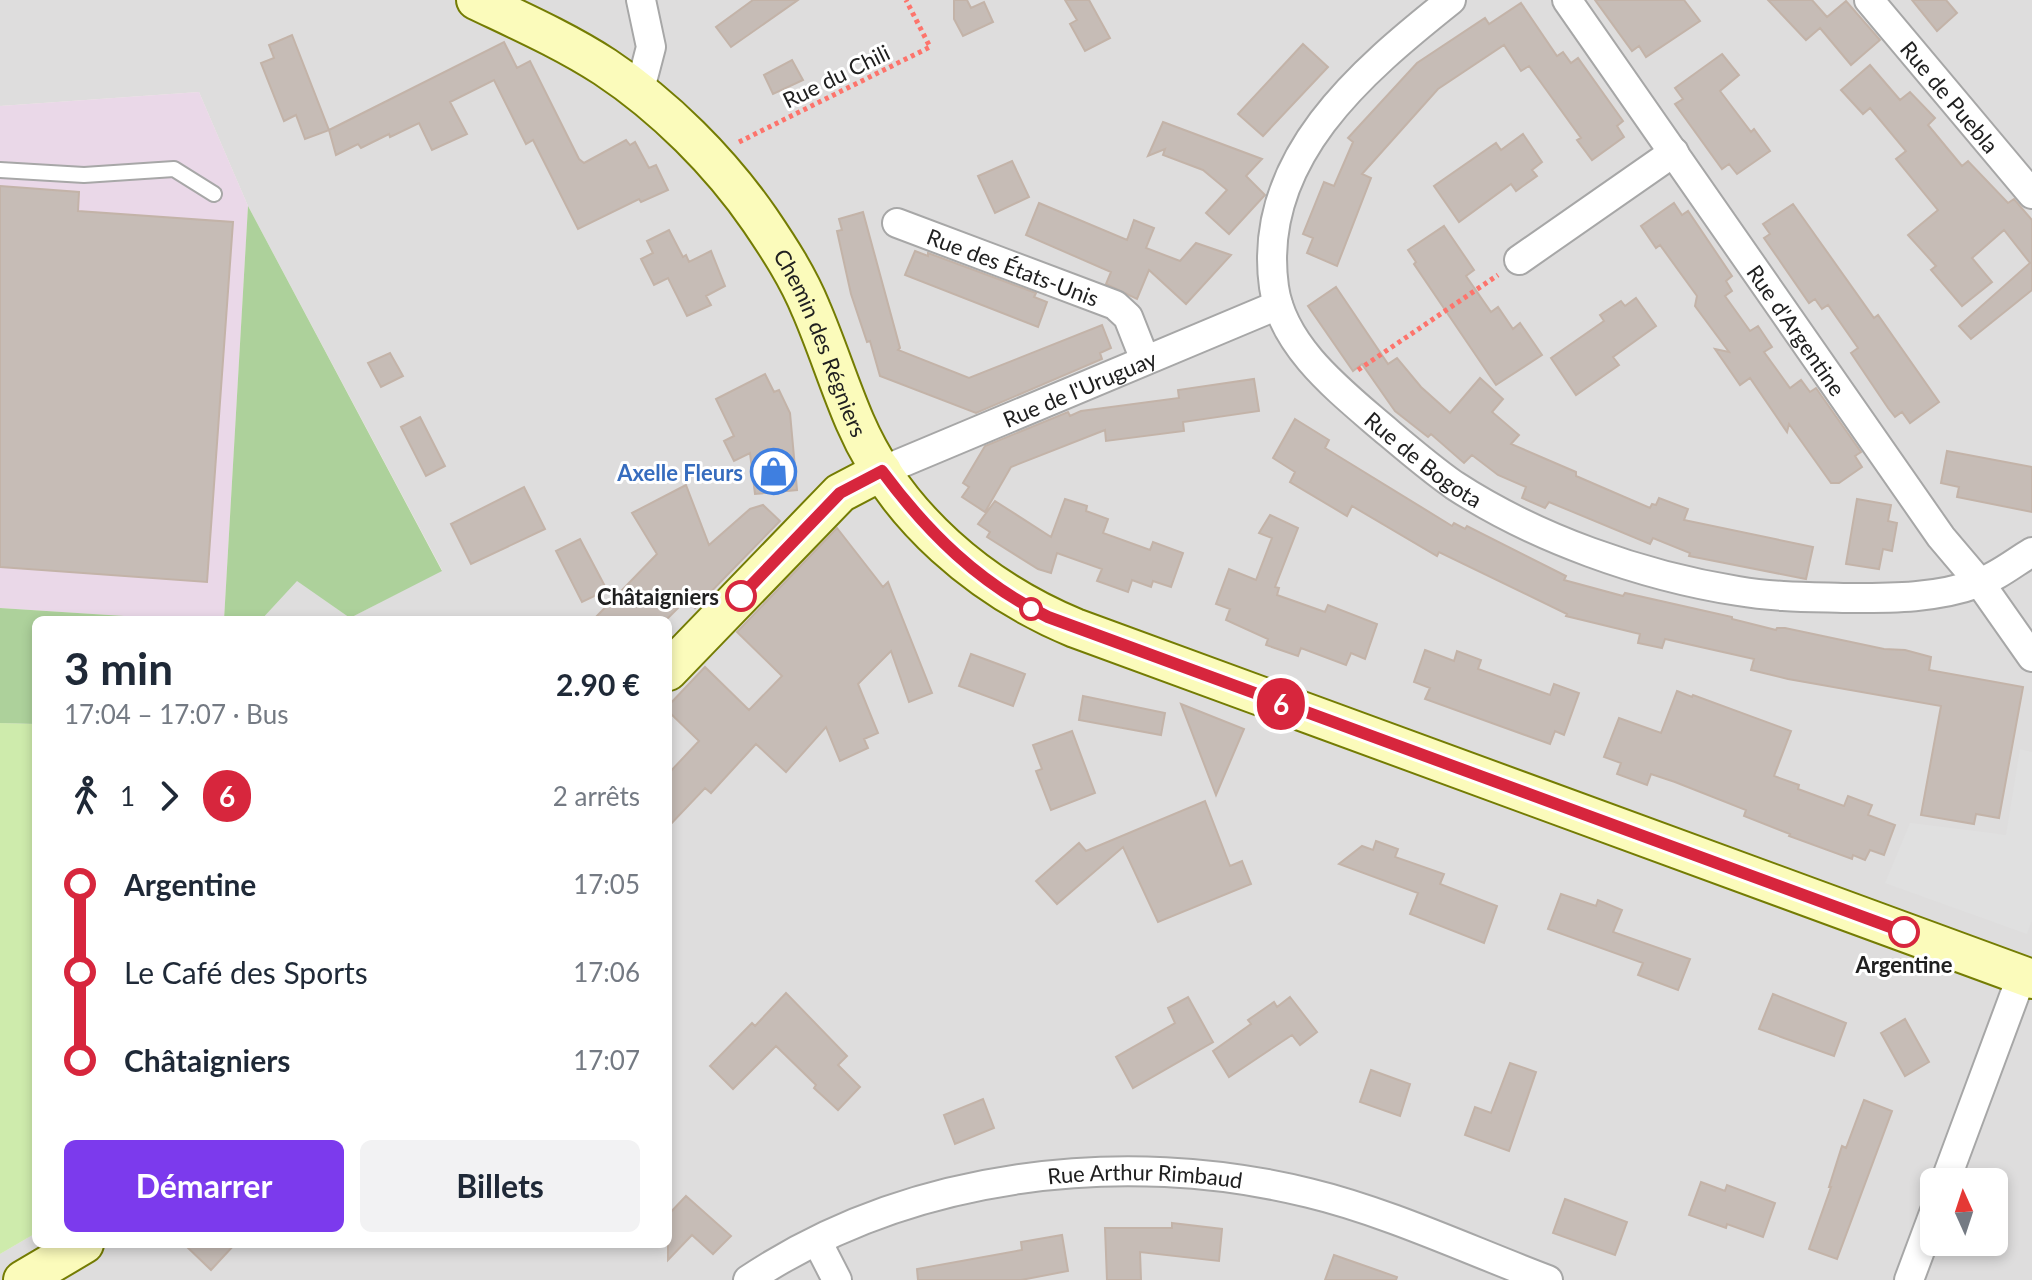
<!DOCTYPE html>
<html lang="fr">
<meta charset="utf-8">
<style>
body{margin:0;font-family:Lato,sans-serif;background:#f2f2f3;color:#1f2937;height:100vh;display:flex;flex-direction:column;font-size:30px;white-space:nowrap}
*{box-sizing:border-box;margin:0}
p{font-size:26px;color:#747a83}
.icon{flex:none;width:44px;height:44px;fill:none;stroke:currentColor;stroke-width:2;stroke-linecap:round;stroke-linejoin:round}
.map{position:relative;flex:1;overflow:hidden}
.details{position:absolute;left:32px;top:616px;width:640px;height:632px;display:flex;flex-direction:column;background:#fff;border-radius:12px;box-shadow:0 4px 12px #0003}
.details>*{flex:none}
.badge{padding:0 16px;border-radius:26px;font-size:28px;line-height:52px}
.needle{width:52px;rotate:357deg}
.fabs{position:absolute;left:1920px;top:1168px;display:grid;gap:16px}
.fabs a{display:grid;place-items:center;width:88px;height:88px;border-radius:12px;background:#fff;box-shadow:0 4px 12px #0003;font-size:40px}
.map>.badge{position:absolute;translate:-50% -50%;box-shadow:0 0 0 4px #fff}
.legs{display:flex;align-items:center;gap:12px;height:88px;padding:0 32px;font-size:26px}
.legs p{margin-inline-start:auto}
.head{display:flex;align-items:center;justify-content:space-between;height:136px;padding:0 32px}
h1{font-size:44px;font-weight:700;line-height:60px}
.cta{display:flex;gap:16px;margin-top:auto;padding:16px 32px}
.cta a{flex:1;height:92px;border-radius:12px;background:#7c3aed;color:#fff;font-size:32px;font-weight:700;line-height:92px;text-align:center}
.cta a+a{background:#f2f2f3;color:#1f2937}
ul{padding:0 32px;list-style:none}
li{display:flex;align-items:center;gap:28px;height:88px;font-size:30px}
li i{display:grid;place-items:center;width:12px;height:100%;margin:0 10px;background:currentColor}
li i::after{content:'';width:20px;height:20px;margin:-10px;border:6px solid;border-radius:50%;background:#fff}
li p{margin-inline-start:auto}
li:first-child i{background:linear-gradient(#0000 50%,currentColor 0)}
li:last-child i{background:linear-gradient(currentColor 50%,#0000 0)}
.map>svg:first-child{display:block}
</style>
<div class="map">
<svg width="2032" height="1280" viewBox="0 0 2032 1280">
<rect width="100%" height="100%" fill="#f1ede7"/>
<path fill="#dedddd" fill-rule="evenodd" d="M0,0H2032V1280H0V1254L36,1233V1244H668V620H261L297,580L350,618L442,570L248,206L199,92L0,106ZM1934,1182H1994V1242H1934Z"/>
<path fill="#ead8e8" d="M199,92L248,206L224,620H186L0,608V106Z"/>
<path fill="#ceebac" d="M0,723L36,724V1233L0,1254Z"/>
<path fill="#add19b" d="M248,206L442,571L350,618L297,581L261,620H224Z
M0,608L186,620H36V724L0,723Z"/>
<path fill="#e0e0e0" d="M2020,749L2032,752V920L2027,934L1885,883L1910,823L2006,835Z"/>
<path fill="#c6bcb6" stroke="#c3b3a8" stroke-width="2" d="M753,0H798L731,47L716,27Z
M954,0H967L971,8L984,2L993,22L963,36L954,19Z
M1065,0H1089L1110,38L1085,51L1070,24L1077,20Z
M1595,0H1684L1700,21L1646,57L1639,46L1632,51Z
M1768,0H1812L1827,17L1846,1L1880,40L1851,65L1820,28L1806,40Z
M1912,0H1946L1957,13L1937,31Z
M1521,3L1557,56L1563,52L1571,63L1578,58L1623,121L1617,126L1624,137L1592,160L1577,140L1581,138L1529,66L1521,71L1504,45L1438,89L1362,174L1371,178L1337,266L1307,253L1313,238L1303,234L1324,182L1334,186L1353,142L1348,138L1417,63L1485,18L1489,24Z
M292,35L329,130L504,42L517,68L530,61L579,159L584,163L626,140L630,145L635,142L649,168L656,165L668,190L641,202L639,199L578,229L533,140L526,144L494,80L450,102L467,134L432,150L419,123L390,137L389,134L361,148L358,144L336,155L329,130L305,139L296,115L284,121L261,63L274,58L269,45Z
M1303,44L1328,67L1263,136L1238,114Z
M1722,54L1739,75L1720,91L1751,132L1754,129L1770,151L1737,174L1729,164L1722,169L1675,104L1683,99L1675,88Z
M792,60L803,80L773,94L764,75Z
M1870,65L1900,100L1910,92L1935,118L1928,125L1962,166L1968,161L2008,203L2014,199L2032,220V290L1971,339L1959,326L2030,263L2004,230L1972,258L1992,282L1962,306L1931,270L1936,266L1908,235L1938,210L1896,159L1906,151L1870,108L1863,114L1841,90Z
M1163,122L1262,159L1246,176L1265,195L1229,234L1206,213L1227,190L1203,170L1163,155L1165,149L1148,156Z
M1523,134L1542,162L1532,170L1537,176L1516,191L1511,184L1459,222L1434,186L1496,143L1501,150Z
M1012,161L1029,197L995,213L978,176Z
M0,186L79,192L78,211L233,222L207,582L0,567Z
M1039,203L1127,240L1134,220L1154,228L1146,248L1180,261L1196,243L1231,255L1186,304L1149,270L1137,299L1106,284L1111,272L1026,235Z
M1674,203L1682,215L1688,211L1732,276L1726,281L1732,291L1725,296L1750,331L1758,326L1772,347L1764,352L1790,388L1801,380L1810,392L1816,388L1861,452L1855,456L1862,467L1839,483H1831L1789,424L1787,432L1750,378L1740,385L1715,349L1729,352L1695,306L1697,296L1660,245L1656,248L1641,226Z
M1793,204L1874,318L1878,315L1939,402L1910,423L1902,412L1895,417L1888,408L1851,353L1858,348L1828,305L1822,309L1815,299L1809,303L1764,238L1770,234L1763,224Z
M863,212L900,348L898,350L969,378L1102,325L1111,348L1100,353L1102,359L976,413L880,376L870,341L867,342L851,294L837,231L842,230L839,219Z
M1444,226L1474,270L1466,276L1491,312L1498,307L1513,329L1520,323L1542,355L1496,385L1414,264L1416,262L1408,250Z
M669,230L683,257L686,255L689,262L711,251L725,286L706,296L711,305L687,316L668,278L654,285L641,259L653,253L647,241Z
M915,251L928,256V253L1036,293L1034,297L1047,302L1038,327L905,275Z
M1336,287L1388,364L1397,358L1421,387L1450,413L1480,378L1503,399L1492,412L1519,435L1511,444L1576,472V476L1650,508L1652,504L1656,505L1659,498L1688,509L1684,520L1813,547L1806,579L1689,556L1690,553L1653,538L1650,544L1549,502L1545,508L1522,498L1526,487L1498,475L1472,455L1464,463L1431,434L1428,437L1395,411L1362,364L1353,371L1308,306Z
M1636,298L1656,326L1613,357L1619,365L1576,395L1551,358L1604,321L1600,315L1621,301L1625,306Z
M390,353L403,376L381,387L368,363Z
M765,374L774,392L779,390L790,413L797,490L755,494L750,453L734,461L724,441L734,436L716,399Z
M1254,379L1259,411L1183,422L1184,431L1106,441L1105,430L1011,467L985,512L962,497L969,487L963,483L985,446L1068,412L1070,416L1081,411L1179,398L1178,390Z
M420,417L445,466L426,476L401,427Z
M1295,419L1329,440L1325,448L1452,526L1454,523L1465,529L1467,526L1566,576L1564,580L1623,596L1625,593L1732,617V619L1776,630L1777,628H1785L1884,649L1905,650L1931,657L1929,670L2023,687L1999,818L1976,814L1974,824L1921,815L1941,706L1788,679L1751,670L1754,659L1665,639L1662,648L1638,643L1640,634L1566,616L1567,614L1439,552L1437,556L1352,506L1347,516L1290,482L1295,472L1273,458Z
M1947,451L2032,467V512L1957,497L1959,487L1941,483Z
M686,485L709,545L750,509L763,505L780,521L695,608L686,600L666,620H593L657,554L632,513Z
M524,487L545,529L471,564L451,524Z
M1065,499L1087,506L1086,511L1108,519L1103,533L1150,550L1153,542L1183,553L1171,587L1153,581L1151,587L1132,580L1128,592L1097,581L1102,569L1057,553L1051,573L1038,569L987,537L990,532L978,524L995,501L1051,537Z
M1857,499L1891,505L1888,521L1897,523L1892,551L1883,549L1879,569L1846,564Z
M1270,515L1298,528L1275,587L1279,588L1277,595L1325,612L1328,605L1377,624L1365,659L1351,653L1346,665L1301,648L1298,656L1266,645L1268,639L1226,620L1230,609L1216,604L1229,569L1256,580L1272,538L1259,533Z
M837,528L883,587L888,582L932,693L909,702L891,651L858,684L878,733L864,739L868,748L840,761L826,727L786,772L756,744L711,793L705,788L668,827V774L699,741L668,711V706L705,667L749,710L782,676L737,632Z
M580,539L607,590L582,602L556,551Z
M1425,650L1454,661L1457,651L1481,660L1478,669L1550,695L1554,684L1579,693L1564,735L1555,731L1550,744L1425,699L1430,688L1414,682Z
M971,654L1025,674L1013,706L959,686Z
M1677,691L1692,697L1693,695L1791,731L1774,776L1799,785L1798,789L1844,806L1848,796L1872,805L1868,815L1895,825L1884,855L1870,850L1865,860L1853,855L1852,859L1789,836L1790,834L1744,816L1746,810L1675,782L1651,774L1647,785L1617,774L1621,763L1604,757L1619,718L1661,733Z
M1083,696L1165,713L1161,735L1079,720Z
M1181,704L1244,729L1216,795Z
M1072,731L1095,793L1051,810L1036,771L1042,769L1033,745Z
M1205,801L1230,866L1242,861L1251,884L1158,922L1123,847L1057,904L1036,881L1079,843L1086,851Z
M1376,841L1398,849L1395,857L1444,874L1440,884L1497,906L1484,943L1410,914L1418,893L1339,864L1362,846L1373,850Z
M1561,894L1596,906L1598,900L1622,910L1613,932L1690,959L1678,990L1638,975L1643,963L1548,929Z
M786,993L847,1056L838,1065L860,1087L838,1110L814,1088L816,1085L776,1046L733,1089L710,1066L752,1023L755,1026Z
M1773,994L1846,1023L1834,1056L1759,1029Z
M1188,997L1213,1042L1133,1088L1116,1057L1175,1023L1168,1008Z
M1290,997L1317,1032L1300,1045L1292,1035L1229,1077L1213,1051L1251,1024L1248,1020L1274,1002L1277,1007Z
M1905,1019L1929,1062L1905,1076L1881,1033Z
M1510,1063L1536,1072L1509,1151L1465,1135L1475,1107L1491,1113Z
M1371,1070L1410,1084L1400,1116L1360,1102Z
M983,1099L994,1128L955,1144L944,1115Z
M1864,1100L1892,1111L1837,1259L1809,1249L1831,1187H1829L1842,1146L1846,1148Z
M1701,1182L1725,1191L1727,1185L1775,1203L1763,1237L1727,1224L1726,1228L1689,1215Z
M686,1196L731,1236L713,1254L692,1235L668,1260V1215Z
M1565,1199L1627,1222L1615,1255L1553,1233Z
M1172,1223L1222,1229L1219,1261L1140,1252L1141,1280H1107L1105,1228H1172Z
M1062,1235L1068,1271L1021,1280H918L917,1269L1022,1250L1021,1242Z
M184,1244H235L211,1270Z
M1334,1255L1397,1277L1396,1280H1325Z"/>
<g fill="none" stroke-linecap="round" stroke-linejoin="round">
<defs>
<path id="lane" d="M0,170L84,175L174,169L214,194"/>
<g id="street">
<path id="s1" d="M1451,0C1362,71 1256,159 1274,287C1282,344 1335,387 1377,423C1402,444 1427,466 1454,485C1535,538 1642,576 1738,591C1773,597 1808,597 1843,598C1888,598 1935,599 1978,583C1997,577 2015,562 2032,552"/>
<path id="s2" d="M1567,0L1941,537L1980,583L2032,657"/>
<path id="s3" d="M1869,0L2032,194"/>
<path d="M639,93L651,47L641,0"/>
<path id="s4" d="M897,223L1115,305L1128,317L1145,360"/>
<path d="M1519,260L1674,152"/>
<path id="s5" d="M882,471L1278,305"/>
<path d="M1945,1182L2022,975"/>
<path d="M817,1241L837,1280"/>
<path id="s6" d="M748,1280C908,1173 1123,1147 1309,1193C1388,1212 1471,1251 1548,1280"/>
<path d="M1909,1280L1934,1213"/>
</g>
<g id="secondary">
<path id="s7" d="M476,0C520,21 565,41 605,67C664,106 720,162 760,220C779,248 798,277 811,309C827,346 839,385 855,422C896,517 981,589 1075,628L2032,979"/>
<path d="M668,671L840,493L882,471"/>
<path d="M23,1280L84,1244"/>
</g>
</defs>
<use href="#lane" stroke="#a7a7a7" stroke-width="18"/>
<use href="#street" stroke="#a7a7a7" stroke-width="32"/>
<use href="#secondary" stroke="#747c03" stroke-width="42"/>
<path stroke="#fd746c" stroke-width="5" stroke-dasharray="4 4" stroke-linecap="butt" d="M739,142L930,47L906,0
M1358,370L1498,275"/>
<use href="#lane" stroke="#fff" stroke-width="14"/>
<use href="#street" stroke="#fff" stroke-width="28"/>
<use href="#secondary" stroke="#fbfbbb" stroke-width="38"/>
</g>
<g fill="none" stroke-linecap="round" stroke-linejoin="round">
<defs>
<path id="line-1" d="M741,596L840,493L882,471C928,533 979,583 1048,617L1904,932"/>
</defs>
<use href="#line-1" stroke="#fff" stroke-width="18"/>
<use href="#line-1" stroke="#d7263d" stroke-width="12"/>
</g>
<defs>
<symbol id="shop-ring" viewBox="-11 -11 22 22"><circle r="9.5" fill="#fff" stroke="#3f7fe0" stroke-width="1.5"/><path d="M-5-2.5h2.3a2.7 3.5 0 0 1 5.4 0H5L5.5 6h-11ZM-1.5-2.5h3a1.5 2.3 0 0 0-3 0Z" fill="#3f7fe0"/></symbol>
</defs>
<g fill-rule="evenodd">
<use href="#shop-ring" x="748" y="446" width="51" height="51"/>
</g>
<g fill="#fff" stroke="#d7263d" stroke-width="4">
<circle cx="741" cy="596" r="14"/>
<circle cx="1031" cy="609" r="10"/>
<circle cx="1904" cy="932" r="14"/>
</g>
<g text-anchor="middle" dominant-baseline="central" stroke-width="6" stroke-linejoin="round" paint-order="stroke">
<g font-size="22" fill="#202020" stroke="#fff">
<text transform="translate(836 76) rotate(-26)">Rue du Chili</text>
<text stroke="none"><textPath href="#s3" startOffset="126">Rue de Puebla</textPath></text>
<text stroke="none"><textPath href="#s4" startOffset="124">Rue des États-Unis</textPath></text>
<text stroke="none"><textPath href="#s2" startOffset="402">Rue d'Argentine</textPath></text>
<text stroke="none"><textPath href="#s7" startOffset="502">Chemin des Régniers</textPath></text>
<text stroke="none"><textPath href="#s5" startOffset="214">Rue de l'Uruguay</textPath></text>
<text stroke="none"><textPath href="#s1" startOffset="588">Rue de Bogota</textPath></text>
<text stroke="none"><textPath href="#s6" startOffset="418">Rue Arthur Rimbaud</textPath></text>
</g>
<g font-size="22" font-weight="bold" fill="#366cbe" stroke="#fff" text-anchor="end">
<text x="743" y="472">Axelle Fleurs</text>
</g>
<g font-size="22" font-weight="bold" fill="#202020" stroke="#fff" text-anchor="end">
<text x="719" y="596">Châtaigniers</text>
<text x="1904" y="964" text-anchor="middle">Argentine</text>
</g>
</g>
</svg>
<div class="fabs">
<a><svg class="needle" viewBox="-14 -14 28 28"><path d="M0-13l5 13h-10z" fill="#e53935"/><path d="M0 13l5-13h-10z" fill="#747a83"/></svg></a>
</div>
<b class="badge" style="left:1281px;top:704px;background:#d7263d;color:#fff">6</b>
<section class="details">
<div class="head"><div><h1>3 min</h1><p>17:04 – 17:07 · Bus</p></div><b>2.90 €</b></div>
<div class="legs"><svg class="icon" aria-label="walk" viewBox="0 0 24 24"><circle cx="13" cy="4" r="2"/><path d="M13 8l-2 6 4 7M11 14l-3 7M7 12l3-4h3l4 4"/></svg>1<svg class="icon" aria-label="forward" viewBox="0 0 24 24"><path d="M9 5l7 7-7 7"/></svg><b class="badge" style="background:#d7263d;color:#fff">6</b><p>2 arrêts</p></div>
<ul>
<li><i style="color:#d7263d"></i><b>Argentine</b><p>17:05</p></li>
<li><i style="color:#d7263d"></i><span>Le Café des Sports</span><p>17:06</p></li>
<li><i style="color:#d7263d"></i><b>Châtaigniers</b><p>17:07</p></li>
</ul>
<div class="cta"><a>Démarrer</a><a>Billets</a></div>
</section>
</div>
